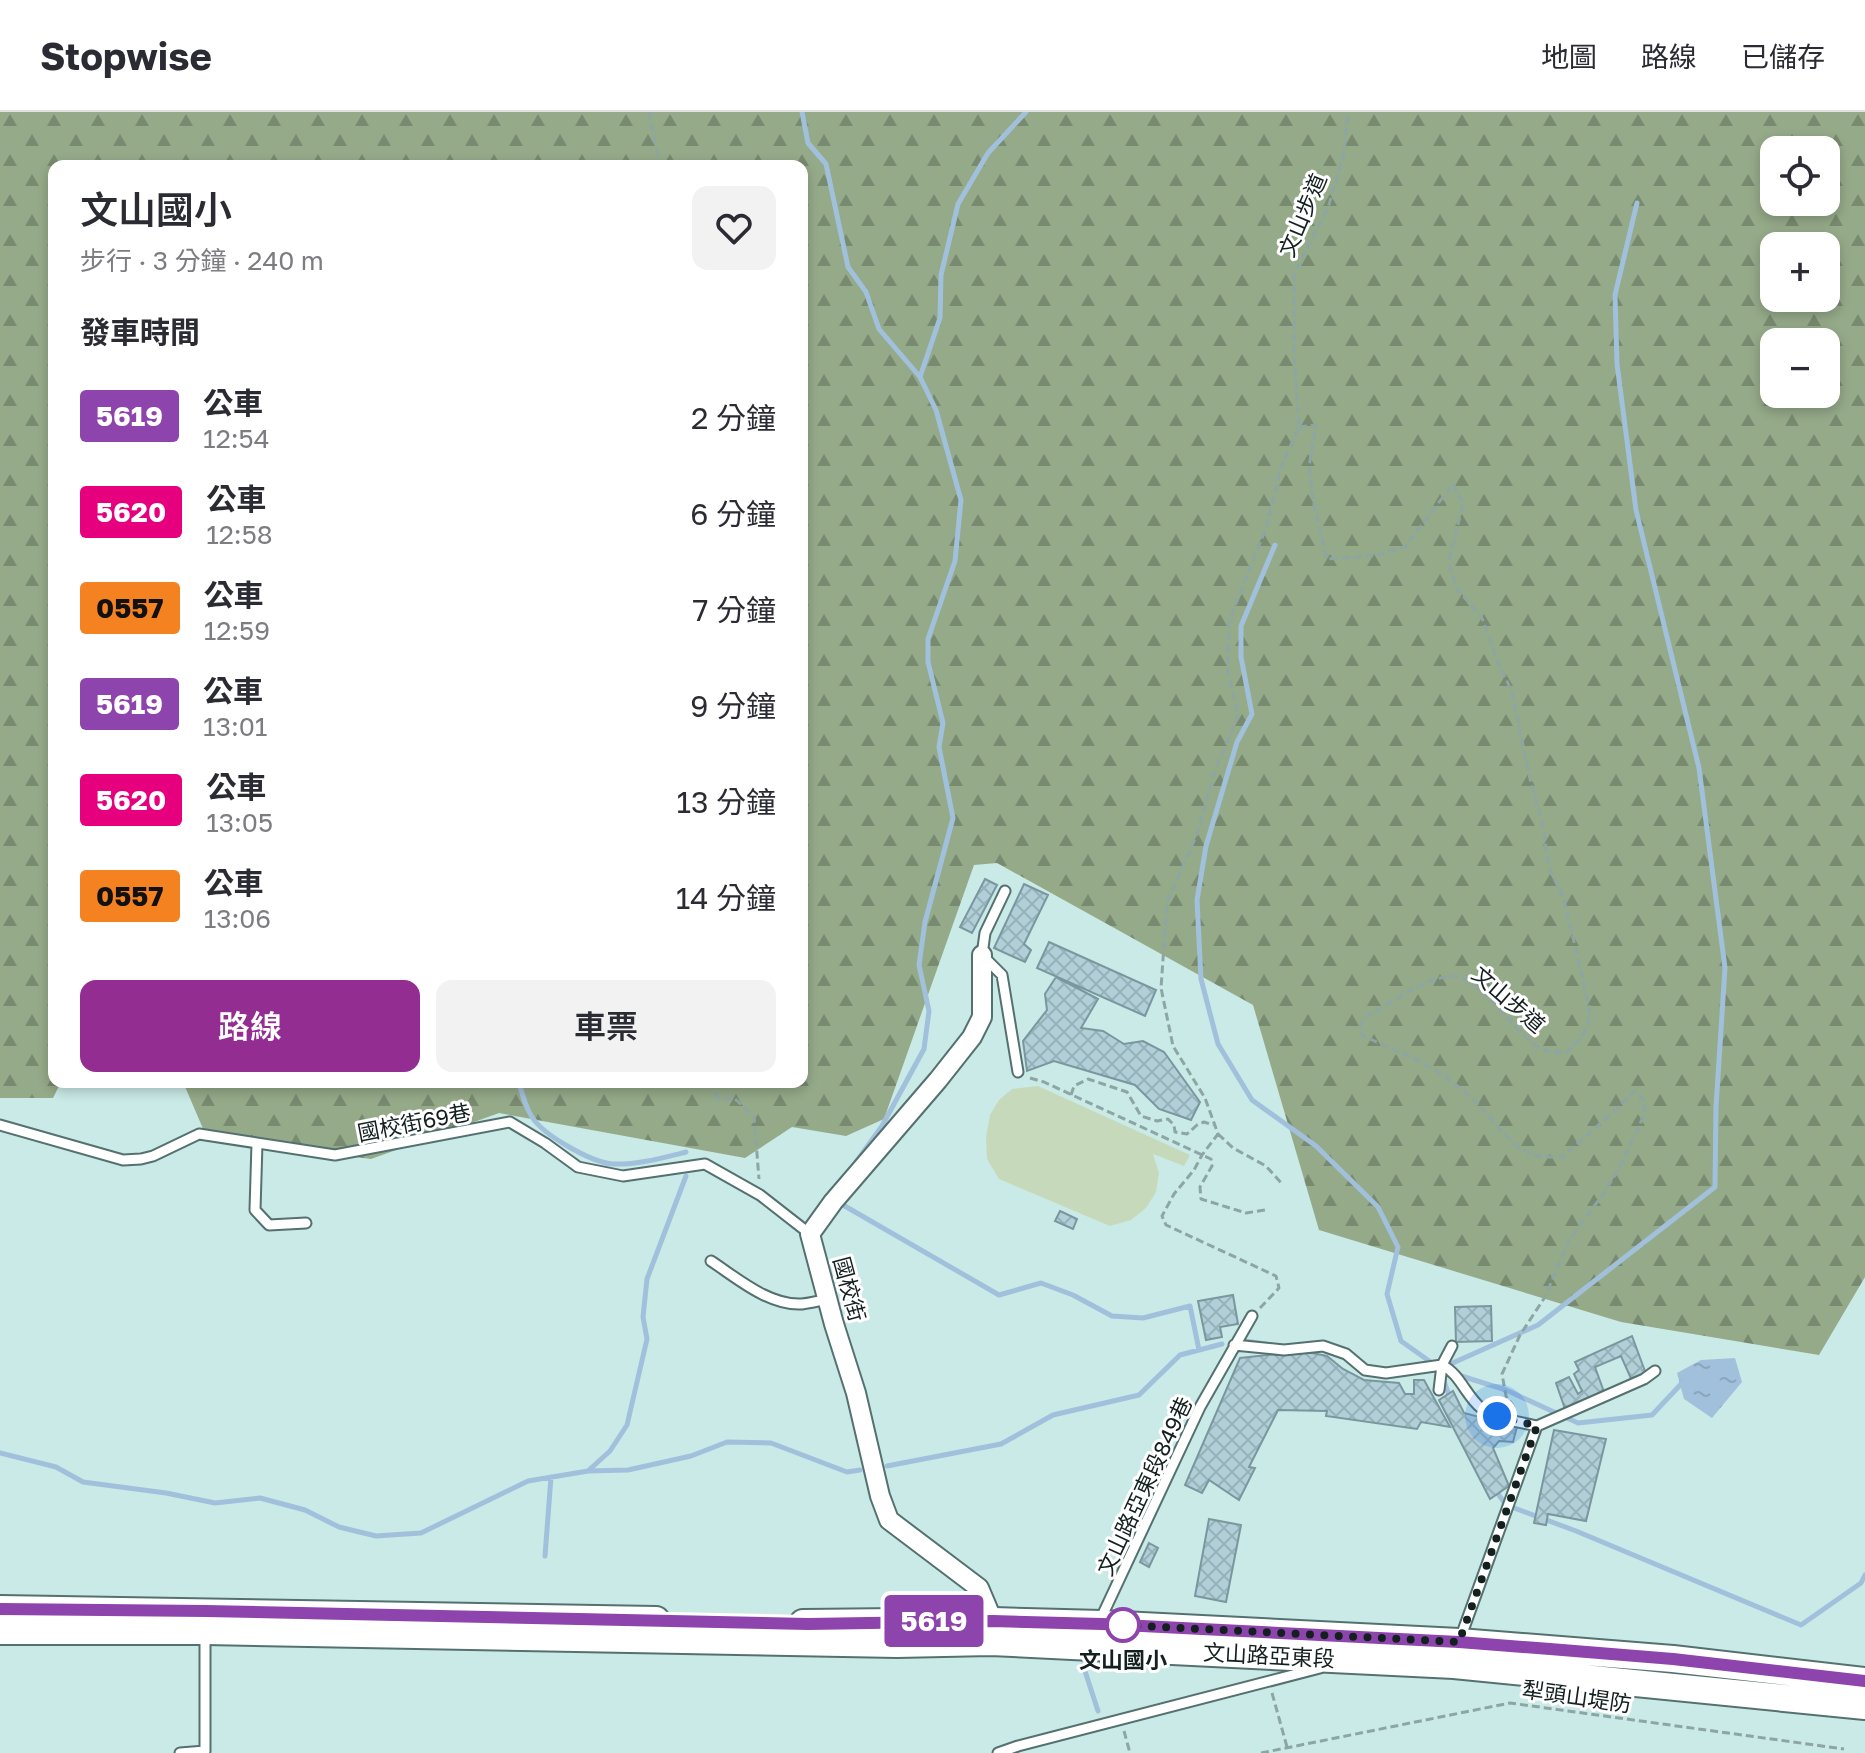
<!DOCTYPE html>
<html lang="zh-TW">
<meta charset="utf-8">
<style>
body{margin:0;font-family:"Golos Text","Noto Sans TC",sans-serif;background:#f2f2f3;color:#2b2b33;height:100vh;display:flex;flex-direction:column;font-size:30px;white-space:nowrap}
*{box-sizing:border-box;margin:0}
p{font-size:26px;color:#7c7c81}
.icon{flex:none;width:44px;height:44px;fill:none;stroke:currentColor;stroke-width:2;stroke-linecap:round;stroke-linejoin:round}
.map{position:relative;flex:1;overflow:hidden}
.panel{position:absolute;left:48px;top:48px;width:760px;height:928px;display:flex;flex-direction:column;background:#fff;border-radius:16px;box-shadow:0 4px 12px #0003}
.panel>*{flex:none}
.badge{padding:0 16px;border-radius:6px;font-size:28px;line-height:52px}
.controls{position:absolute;left:1760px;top:24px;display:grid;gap:16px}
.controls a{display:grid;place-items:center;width:80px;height:80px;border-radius:16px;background:#fff;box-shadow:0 4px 12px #0003;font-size:40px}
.you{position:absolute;width:40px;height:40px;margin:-20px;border:6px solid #fff;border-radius:50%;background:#1a73e8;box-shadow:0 0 0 12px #1a73e833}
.map>.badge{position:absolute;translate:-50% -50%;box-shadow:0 0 0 4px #fff}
h2{padding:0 32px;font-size:30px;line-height:72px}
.round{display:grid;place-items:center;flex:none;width:84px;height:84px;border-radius:16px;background:#f2f2f3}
.headline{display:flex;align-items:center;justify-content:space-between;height:136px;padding:0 32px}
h1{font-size:38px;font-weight:600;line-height:60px}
.primary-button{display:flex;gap:16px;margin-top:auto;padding:16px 32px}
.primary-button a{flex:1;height:92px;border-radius:16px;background:#942d92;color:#fff;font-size:32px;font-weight:600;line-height:92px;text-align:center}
.primary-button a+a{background:#f2f2f3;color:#2b2b33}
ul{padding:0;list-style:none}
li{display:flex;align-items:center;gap:24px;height:96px;padding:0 32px}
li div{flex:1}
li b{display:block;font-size:30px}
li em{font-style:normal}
li .badge{min-width:88px;font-weight:700;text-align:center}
header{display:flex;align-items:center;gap:48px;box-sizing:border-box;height:112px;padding:0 40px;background:#fff;border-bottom:2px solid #e1e1e2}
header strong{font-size:38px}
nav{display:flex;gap:44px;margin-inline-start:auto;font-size:28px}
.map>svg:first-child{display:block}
</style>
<header>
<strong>Stopwise</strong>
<nav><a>地圖</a><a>路線</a><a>已儲存</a></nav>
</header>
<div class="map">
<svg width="1865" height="1641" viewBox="0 0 1865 1641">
<defs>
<pattern id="forest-firs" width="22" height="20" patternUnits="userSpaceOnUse" patternTransform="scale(2)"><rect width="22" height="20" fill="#95aa89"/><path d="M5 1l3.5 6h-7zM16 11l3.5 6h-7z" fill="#788a6f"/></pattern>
<pattern id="water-ripples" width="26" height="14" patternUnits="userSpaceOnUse" patternTransform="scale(2)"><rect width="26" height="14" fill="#a1c0dc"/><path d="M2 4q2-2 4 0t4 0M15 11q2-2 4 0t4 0" fill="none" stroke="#8aa5bc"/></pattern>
<pattern id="building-cross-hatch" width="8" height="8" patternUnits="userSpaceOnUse" patternTransform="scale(2)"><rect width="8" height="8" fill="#b1cfd8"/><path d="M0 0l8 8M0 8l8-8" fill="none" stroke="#97b1b9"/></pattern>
</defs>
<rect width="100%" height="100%" fill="#caeae7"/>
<path fill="#c6dabb" d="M1038,974L1190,1043L1184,1054L1153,1042L1159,1061L1156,1080L1146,1096L1131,1108L1110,1114L999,1067L987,1047L986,1025L990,1003L999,988L1012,977Z"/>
<path fill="url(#forest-firs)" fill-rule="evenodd" d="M0,0H1865V1165L1819,1243L1621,1210L1319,1118L1253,893L997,751L974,753L884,1007L846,1024L792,1015L745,1046L499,1001L371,1047L207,1026L183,970H802V54H54V970H61L53,986H0ZM1774,38H1826V90H1774ZM1774,134H1826V186H1774ZM1774,230H1826V282H1774Z"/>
<path fill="url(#water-ripples)" d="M1735,1246L1742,1270L1712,1306L1684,1287L1677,1261L1701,1248Z"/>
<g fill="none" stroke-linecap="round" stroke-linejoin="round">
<path stroke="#a1c0dc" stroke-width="5" d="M802,0L808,31L826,52L848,155L866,180L879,217L920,265L936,298L961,388L955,449L928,527V550L943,611L939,635L953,706L925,810L919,853L929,899L924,937L882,1014L856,1050
M920,265L940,206L941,163L958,92L988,41L1026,0
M1275,433L1241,514V545L1252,602L1237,630L1206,734L1197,788L1201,867L1218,932L1252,988L1316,1034L1378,1095L1398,1135L1387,1182L1401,1229L1432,1251
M519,970C522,982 525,994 532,1005C543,1023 591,1050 612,1052C637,1053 662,1046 686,1040
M843,1093L999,1183L1041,1171L1073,1183L1112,1204L1143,1206L1190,1194L1199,1238
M1244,1229L1266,1232
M1446,1254L1538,1213L1715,1075L1716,995L1725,856L1699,656L1636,398L1617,252L1615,183L1637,91
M1458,1263L1506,1278L1578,1311L1652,1303L1683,1270
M1443,1267L1451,1288
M0,1341L56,1355L83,1370L166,1381L215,1391L260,1386L305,1398L339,1415L376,1424L421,1421L528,1369L588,1359L628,1358L691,1344L727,1330L771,1331L847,1360L860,1358
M887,1354L1001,1332L1053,1303L1139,1283L1180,1243L1222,1232
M589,1358L610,1339L627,1313L647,1227L643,1205L647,1167L686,1064
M1496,1379L1506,1393L1576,1419L1801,1513L1861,1471L1865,1463
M545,1444L551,1365
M1083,1553L1098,1599"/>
</g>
<path fill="url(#building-cross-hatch)" stroke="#7a969f" stroke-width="2" d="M985,767L997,773L972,821L960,815Z
M1024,772L1048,783L1024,832L1031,838L1025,850L994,836Z
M1049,830L1156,878L1145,904L1037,856Z
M1056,865L1098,887L1081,916L1103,919L1124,932L1143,929L1164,940L1200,990L1191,1008L1159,997L1135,973L1054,949L1027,959L1023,929L1047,898L1045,882Z
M1060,1099L1077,1107L1073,1117L1055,1109Z
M1233,1183L1238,1212L1220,1215L1222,1225L1206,1228L1198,1189Z
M1491,1194L1492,1229L1456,1230L1455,1195Z
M1632,1224L1646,1262L1632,1269L1621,1244L1595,1255L1604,1280L1565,1297L1556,1271L1569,1265L1578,1282L1582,1279L1574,1262L1579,1258L1575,1250Z
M1302,1239L1327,1244L1343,1257L1364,1268L1399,1271L1405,1282H1414V1268H1424L1450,1315L1421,1310L1417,1317L1326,1304L1327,1299L1278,1298L1249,1355L1255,1356L1239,1388L1209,1368L1202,1381L1185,1373L1240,1246Z
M1453,1279L1464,1301L1517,1315L1513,1330L1499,1329L1493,1336L1509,1374L1490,1387L1439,1288Z
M1554,1318L1606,1327L1586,1409L1548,1402L1546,1413L1534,1411Z
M1209,1407L1241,1413L1226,1490L1195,1484Z
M1149,1431L1158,1436L1149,1455L1140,1450Z"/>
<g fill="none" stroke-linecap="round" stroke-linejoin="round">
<defs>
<path id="lane" d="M1005,779L985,821L982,843L1002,863L1018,960
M0,1013L123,1048L141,1047L153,1044L199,1022L335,1043L510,1010L545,1031L578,1055L623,1064L705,1052L760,1083L810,1122
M257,1031L255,1098L269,1113L306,1111
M711,1149C737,1166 769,1194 802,1192C810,1191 819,1189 827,1187
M1234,1233L1284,1238L1323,1234L1346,1242L1365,1258L1386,1261L1442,1253L1439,1278
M1452,1234L1442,1253C1460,1262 1466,1284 1481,1296C1495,1307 1520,1310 1537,1314L1644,1267L1655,1259
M1102,1511L1103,1502L1200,1295L1252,1204
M1460,1527L1537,1314
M180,1641L205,1639V1522
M998,1641L1018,1634L1320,1556"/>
<path id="street" d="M982,843V905L972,925L938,968L833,1090L810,1122L834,1212L856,1281L880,1384L889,1408L979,1476L993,1509L992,1517"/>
<path id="secondary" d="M0,1497L656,1508
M803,1511L993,1509L1102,1512L1459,1530L1673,1547L1865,1569
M0,1519H205L897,1532L991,1530L1454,1553L1865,1594"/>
</defs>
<use href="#lane" stroke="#54716f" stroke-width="13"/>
<use href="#street" stroke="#54716f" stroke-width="22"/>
<use href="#secondary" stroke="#54716f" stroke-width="30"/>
<path stroke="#8da6a4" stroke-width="3" stroke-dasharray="8 4" stroke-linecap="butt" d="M649,0L660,54
M1299,315L1316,313L1309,355L1314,393L1327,447L1377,443L1405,435L1453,372L1463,392L1449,449L1451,459L1457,477L1482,506L1497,548L1512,580L1530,667L1542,710L1549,755L1564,788L1589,893L1588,915L1579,928L1566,941C1555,941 1545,940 1536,934C1516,920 1476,861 1452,864C1419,867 1392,892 1363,906L1360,918L1363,924C1390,936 1418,946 1442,963C1456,972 1469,983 1481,995C1495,1010 1507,1029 1525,1039C1536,1046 1550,1045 1562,1045C1586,1023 1612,1003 1634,979L1645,989L1644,1003L1619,1057L1601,1085L1569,1128L1545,1185L1520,1223L1502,1262L1506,1284L1514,1295
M1030,966L1044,970L1211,1047L1212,1054L1200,1075L1201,1087L1246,1101L1265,1098
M715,970L712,974L719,987H735L754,1004L759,1067
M1071,983L1074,974L1088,967L1127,980L1141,1004L1157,1009L1168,1007L1174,1013L1175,1020L1187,1022L1197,1013L1204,1010L1213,1013
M1218,1022L1233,1036L1266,1054L1283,1073
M1260,1196L1279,1176L1276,1164L1166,1113L1162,1104L1174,1082L1194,1058L1202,1043L1218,1022L1205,986L1173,934L1161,876L1167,790L1197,722L1213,664L1238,603L1228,561L1229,509L1266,416L1281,355L1299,315L1294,239V161L1328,96L1344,41L1348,0
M1272,1581L1287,1635
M1124,1619L1130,1641
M1261,1641L1510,1591L1844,1637"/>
<use href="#lane" stroke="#fff" stroke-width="9"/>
<use href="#street" stroke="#fff" stroke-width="18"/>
<use href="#secondary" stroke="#fff" stroke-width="26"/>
</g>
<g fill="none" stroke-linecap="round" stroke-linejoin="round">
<defs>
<path id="line" d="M0,1497L206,1499L808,1512L993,1509L1102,1512L1459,1530L1550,1537L1673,1547L1865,1569"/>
</defs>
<use href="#line" stroke="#fff" stroke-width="18"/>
<use href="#line" stroke="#8e44ad" stroke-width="12"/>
<path stroke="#14201f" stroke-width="8" stroke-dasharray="0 14.4" d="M1123,1513L1459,1530L1537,1314L1497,1304"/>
</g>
<circle fill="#fff" stroke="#8e44ad" stroke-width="4" cx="1123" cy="1513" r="16"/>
<g text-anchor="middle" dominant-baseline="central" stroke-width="6" stroke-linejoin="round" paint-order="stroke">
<g font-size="22" fill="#14201f" stroke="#fff">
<text transform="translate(1302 103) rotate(-67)">文山步道</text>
<text transform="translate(1509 887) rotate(41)">文山步道</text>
<text transform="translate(414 1010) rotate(-11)">國校街69巷</text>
<text transform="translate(850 1177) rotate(75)">國校街</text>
<text transform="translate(1144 1374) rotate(-65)">文山路亞東段849巷</text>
<text transform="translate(1269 1543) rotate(3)">文山路亞東段</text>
<text transform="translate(1577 1584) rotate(8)">犁頭山堤防</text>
</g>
<g font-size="22" font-weight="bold" fill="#14201f" stroke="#fff">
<text x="1123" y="1547">文山國小</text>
</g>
</g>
</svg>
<div class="controls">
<a><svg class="icon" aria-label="locate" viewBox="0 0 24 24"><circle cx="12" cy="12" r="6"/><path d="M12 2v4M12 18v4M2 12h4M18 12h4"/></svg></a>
<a>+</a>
<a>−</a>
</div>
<div class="you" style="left:1497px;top:1304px"></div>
<b class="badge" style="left:934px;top:1509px;background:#8e44ad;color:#fff">5619</b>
<section class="panel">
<div class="headline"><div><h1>文山國小</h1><p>步行 · 3 分鐘 · 240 m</p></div><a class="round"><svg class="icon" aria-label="heart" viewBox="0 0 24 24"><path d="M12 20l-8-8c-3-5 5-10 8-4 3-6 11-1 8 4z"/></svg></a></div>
<h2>發車時間</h2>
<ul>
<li><span class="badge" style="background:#8e44ad;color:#fff">5619</span><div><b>公車</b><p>12:54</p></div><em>2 分鐘</em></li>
<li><span class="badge" style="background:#e6007e;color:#fff">5620</span><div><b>公車</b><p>12:58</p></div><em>6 分鐘</em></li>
<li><span class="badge" style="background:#f58220;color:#111">0557</span><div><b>公車</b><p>12:59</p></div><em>7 分鐘</em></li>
<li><span class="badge" style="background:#8e44ad;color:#fff">5619</span><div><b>公車</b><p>13:01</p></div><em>9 分鐘</em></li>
<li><span class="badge" style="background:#e6007e;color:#fff">5620</span><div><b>公車</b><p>13:05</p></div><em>13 分鐘</em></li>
<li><span class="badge" style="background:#f58220;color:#111">0557</span><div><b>公車</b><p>13:06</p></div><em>14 分鐘</em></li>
</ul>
<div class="primary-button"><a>路線</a><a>車票</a></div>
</section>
</div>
